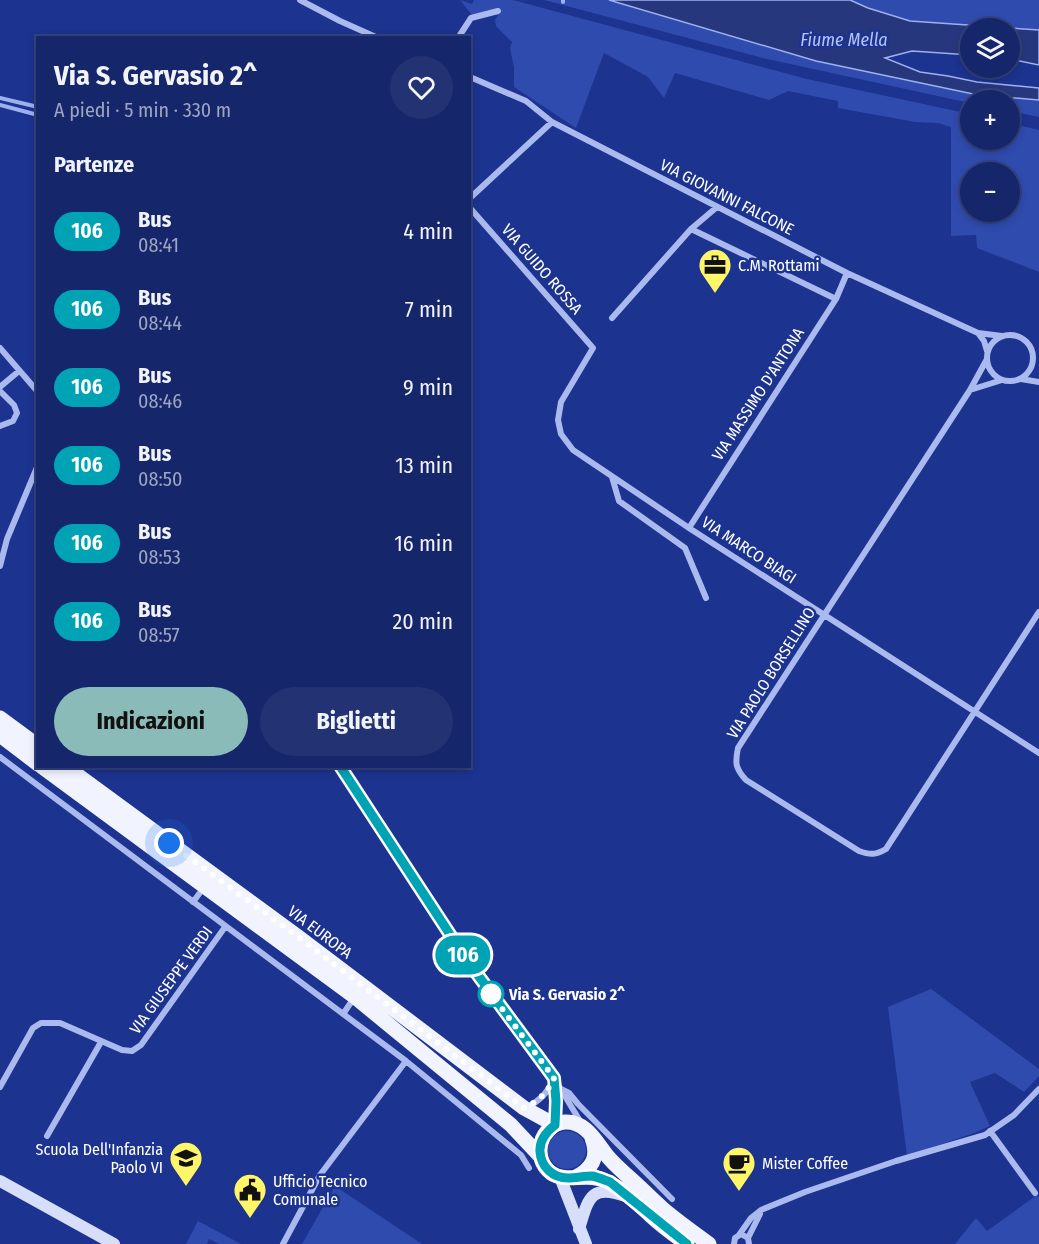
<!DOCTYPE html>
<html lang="it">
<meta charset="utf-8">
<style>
body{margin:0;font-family:"Fira Sans Condensed",sans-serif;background:#223273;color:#f1f3f6;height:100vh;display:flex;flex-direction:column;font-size:22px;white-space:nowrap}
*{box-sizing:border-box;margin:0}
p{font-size:20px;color:#9da5c1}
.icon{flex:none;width:33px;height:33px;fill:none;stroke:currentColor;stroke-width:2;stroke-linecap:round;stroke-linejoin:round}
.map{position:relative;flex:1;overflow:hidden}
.details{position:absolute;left:36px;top:36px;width:435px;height:732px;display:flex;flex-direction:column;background:#15266b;border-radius:0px;box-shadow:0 3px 9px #0003,0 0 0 2px #34437e}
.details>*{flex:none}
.badge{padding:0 12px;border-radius:20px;font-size:21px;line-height:39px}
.tools{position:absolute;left:960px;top:18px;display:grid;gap:12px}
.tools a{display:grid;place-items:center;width:60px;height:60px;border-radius:50%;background:#15266b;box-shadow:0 3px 9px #0003,0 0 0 2px #34437e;font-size:30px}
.you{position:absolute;width:30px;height:30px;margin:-15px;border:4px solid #fff;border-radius:50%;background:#1a73e8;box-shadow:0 0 0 9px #1a73e833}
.map>.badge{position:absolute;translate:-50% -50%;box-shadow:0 0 0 3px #fff}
h2{padding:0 18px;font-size:22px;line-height:54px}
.round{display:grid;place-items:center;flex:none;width:63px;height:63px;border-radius:32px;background:#223273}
.overview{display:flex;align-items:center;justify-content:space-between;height:102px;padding:0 18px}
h1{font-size:28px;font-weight:700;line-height:45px}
.action{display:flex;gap:12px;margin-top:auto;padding:12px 18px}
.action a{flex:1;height:69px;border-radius:36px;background:#8bbbb9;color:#111;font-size:24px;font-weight:700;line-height:69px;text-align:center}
.action a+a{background:#223273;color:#f1f3f6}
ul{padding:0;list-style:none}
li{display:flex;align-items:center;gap:18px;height:78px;padding:0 18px}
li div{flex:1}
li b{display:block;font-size:22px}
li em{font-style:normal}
li .badge{min-width:66px;font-weight:700;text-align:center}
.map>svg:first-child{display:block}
</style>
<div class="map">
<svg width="1039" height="1244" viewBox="0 0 1039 1244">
<rect width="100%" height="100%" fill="#1c338f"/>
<path fill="#2f4bad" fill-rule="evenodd" d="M460,0L472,4L474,0H513L807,79L970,114V140H1010V123L1039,130V272L977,248L976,235L951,236V127L938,123L915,122L838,108V101L788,91L769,100L675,73L664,98L648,77L604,53L576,128L514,87V68L510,48L512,42L496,26L495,20L498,15L495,9L472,15ZM970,172H1010V212H970Z
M544,0H609L704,27L978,95L1039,100V117L1010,111V100H970V103L767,59Z
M850,0H1039V30L910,21L868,8Z
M931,989L1039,1069V1076L1024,1092L995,1073L970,1082L990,1126L974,1133L907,1156L888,1007Z
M548 1150a19 19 0 1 1 38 0a19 19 0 1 1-38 0Z
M335,1186L422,1244H302Z
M1037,1195L1039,1198V1244H955L976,1218L987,1231Z
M198,1221L241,1244H219L209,1239L207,1244H186Z"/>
<path fill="#27377d" stroke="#9db0ef" stroke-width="1.5" d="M609,0H850L868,8L910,21L1039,30V65L1010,59V28H970V55L912,51L885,58L920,72L948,76L977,82L1039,88V100L978,95L816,61Z"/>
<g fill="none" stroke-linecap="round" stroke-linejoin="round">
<path stroke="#9db0ef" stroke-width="4" d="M563,0V2
M0,98L38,107
M0,105L38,115"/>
<path stroke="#aab9ee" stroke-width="6" d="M300,0L340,21L378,38
M458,38L471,18L498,11
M470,77L526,101L552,122L847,273L978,333L1002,336
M470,198L552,122
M470,208L593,348L561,402L558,420L561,434L573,450L689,528L1039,753
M691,229L836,299
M612,318L691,229L717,207
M978,333L984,341L987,351
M987 358a23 23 0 1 1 46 0a23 23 0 1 1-46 0Z
M0,348L38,392
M987,359L970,390L738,748C735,763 735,768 746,780L859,851C870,855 876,855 886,849L1039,612
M1021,379L1039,382
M0,387L19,371
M970,390L1002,380
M0,391L14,405L17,413L13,421L0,426
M612,477L619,501L685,548L706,598
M689,528L836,299L847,273
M0,566L7,539L38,465
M0,757L406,1061L521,1155L529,1168
M340,766L466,959L554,1078L580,1121
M193,902L205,886
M343,1014L354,998
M554,1082L556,1101L555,1123
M0,1087L33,1028L41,1023H60L122,1050L132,1051L141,1045L225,927
M561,1089L569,1093L578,1104L672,1199
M527,1107C540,1101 548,1093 554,1079
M990,1131L1035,1193
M47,1136L101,1042
M739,1235L751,1218L761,1210L805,1192L896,1161L985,1135L1014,1115L1039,1089
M748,1238L760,1214
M283,1244L320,1175L406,1061
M734,1244L735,1238L741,1234L748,1238L749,1244"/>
<path stroke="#d7defa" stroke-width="12" d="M560,1177L586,1244
M0,1181L114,1244
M579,1229C588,1200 590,1183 625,1196"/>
<path stroke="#f1f3ff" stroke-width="15" d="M0,718L38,746
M0,735L38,764
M41,766L355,997L511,1125L540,1156
M65,766L297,936L524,1108L555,1125
M576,1177C593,1168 599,1156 592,1138
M687,1244C674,1235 662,1226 651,1216C638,1204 624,1190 608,1182C588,1171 567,1184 551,1173C531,1158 540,1124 565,1122C587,1121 597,1144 609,1158C616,1166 624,1173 632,1180C642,1189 652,1199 662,1208C677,1221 693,1232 709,1244"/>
</g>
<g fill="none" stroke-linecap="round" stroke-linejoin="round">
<defs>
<path id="line" d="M340,766L466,959L554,1078L556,1101L555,1125C546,1132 539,1140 540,1152C541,1167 553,1178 568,1178C576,1178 584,1176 592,1176C598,1177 604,1180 610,1182L687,1244"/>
</defs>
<use href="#line" stroke="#fff" stroke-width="14"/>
<use href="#line" stroke="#00a3b4" stroke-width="9"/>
<path stroke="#fff" stroke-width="6" stroke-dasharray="0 10.8" d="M169,843L297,936L524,1108C539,1101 547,1093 554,1078L491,994"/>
</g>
<defs>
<symbol id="office-pin" viewBox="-11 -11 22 30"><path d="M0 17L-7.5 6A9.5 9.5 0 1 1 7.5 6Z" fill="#fef568" stroke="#1c338f"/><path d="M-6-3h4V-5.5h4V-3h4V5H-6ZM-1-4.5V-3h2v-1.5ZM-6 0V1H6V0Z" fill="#111"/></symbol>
<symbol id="school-pin" viewBox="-11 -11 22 30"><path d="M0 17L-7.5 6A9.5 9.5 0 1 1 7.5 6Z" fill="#fef568" stroke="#1c338f"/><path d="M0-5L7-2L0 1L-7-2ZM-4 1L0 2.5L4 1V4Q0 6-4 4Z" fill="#111"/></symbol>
<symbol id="cafe-pin" viewBox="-11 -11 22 30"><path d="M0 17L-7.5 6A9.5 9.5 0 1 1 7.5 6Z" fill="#fef568" stroke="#1c338f"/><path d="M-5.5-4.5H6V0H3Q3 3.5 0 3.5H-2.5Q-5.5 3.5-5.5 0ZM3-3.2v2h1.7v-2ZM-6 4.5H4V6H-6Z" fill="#111"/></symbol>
<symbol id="civic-pin" viewBox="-11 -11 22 30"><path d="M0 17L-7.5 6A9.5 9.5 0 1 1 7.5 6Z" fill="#fef568" stroke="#1c338f"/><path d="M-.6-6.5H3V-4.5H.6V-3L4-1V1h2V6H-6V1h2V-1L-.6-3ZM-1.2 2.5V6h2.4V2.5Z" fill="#111"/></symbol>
</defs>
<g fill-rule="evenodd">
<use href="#office-pin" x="696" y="246" width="38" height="52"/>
<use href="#school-pin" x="167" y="1139" width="38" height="52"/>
<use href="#cafe-pin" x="720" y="1144" width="38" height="52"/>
<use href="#civic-pin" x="231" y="1171" width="38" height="52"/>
</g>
<circle fill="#fff" stroke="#00a3b4" stroke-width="3" cx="491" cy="994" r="12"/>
<g text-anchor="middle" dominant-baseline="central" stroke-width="5" stroke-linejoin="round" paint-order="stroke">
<g font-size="16" fill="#fff" stroke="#1c338f">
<text transform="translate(727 197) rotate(27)">VIA GIOVANNI FALCONE</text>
<text transform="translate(542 269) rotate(49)">VIA GUIDO ROSSA</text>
<text transform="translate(758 394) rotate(-57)">VIA MASSIMO D'ANTONA</text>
<text transform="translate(749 550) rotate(33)">VIA MARCO BIAGI</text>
<text transform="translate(771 673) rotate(-58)">VIA PAOLO BORSELLINO</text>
<text transform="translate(320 932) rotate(37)">VIA EUROPA</text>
<text transform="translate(171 980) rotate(-54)">VIA GIUSEPPE VERDI</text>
</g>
<g font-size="16" fill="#fff" stroke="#1c338f" text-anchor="start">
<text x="738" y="265">C.M. Rottami</text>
<text x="163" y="1149" text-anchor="end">Scuola Dell'Infanzia<tspan x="163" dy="18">Paolo VI</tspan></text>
<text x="762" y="1163">Mister Coffee</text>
<text x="273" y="1181">Ufficio Tecnico<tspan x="273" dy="18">Comunale</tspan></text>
</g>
<g font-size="16" font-weight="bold" fill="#fff" stroke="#1c338f" text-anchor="start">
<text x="509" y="994">Via S. Gervasio 2^</text>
</g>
<g font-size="18" font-style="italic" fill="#b6c4f5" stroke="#1c338f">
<text x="844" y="40">Fiume Mella</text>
</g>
</g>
</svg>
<div class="tools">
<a><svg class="icon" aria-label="layers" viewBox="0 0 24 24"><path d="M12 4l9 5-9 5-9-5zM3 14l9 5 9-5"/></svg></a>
<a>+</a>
<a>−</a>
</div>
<div class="you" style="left:169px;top:843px"></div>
<b class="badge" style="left:463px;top:955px;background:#00a3b4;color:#fff">106</b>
<section class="details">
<div class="overview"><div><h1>Via S. Gervasio 2^</h1><p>A piedi · 5 min · 330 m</p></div><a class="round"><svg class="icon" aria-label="heart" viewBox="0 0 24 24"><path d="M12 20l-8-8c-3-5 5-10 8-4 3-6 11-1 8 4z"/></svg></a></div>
<h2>Partenze</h2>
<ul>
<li><span class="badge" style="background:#00a3b4;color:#fff">106</span><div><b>Bus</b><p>08:41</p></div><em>4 min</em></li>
<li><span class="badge" style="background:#00a3b4;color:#fff">106</span><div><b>Bus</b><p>08:44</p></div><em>7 min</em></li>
<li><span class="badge" style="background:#00a3b4;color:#fff">106</span><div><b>Bus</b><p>08:46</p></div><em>9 min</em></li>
<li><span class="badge" style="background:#00a3b4;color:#fff">106</span><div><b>Bus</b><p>08:50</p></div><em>13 min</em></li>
<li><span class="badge" style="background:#00a3b4;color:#fff">106</span><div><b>Bus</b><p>08:53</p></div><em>16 min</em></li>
<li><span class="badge" style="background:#00a3b4;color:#fff">106</span><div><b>Bus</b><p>08:57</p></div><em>20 min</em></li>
</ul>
<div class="action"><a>Indicazioni</a><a>Biglietti</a></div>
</section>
</div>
